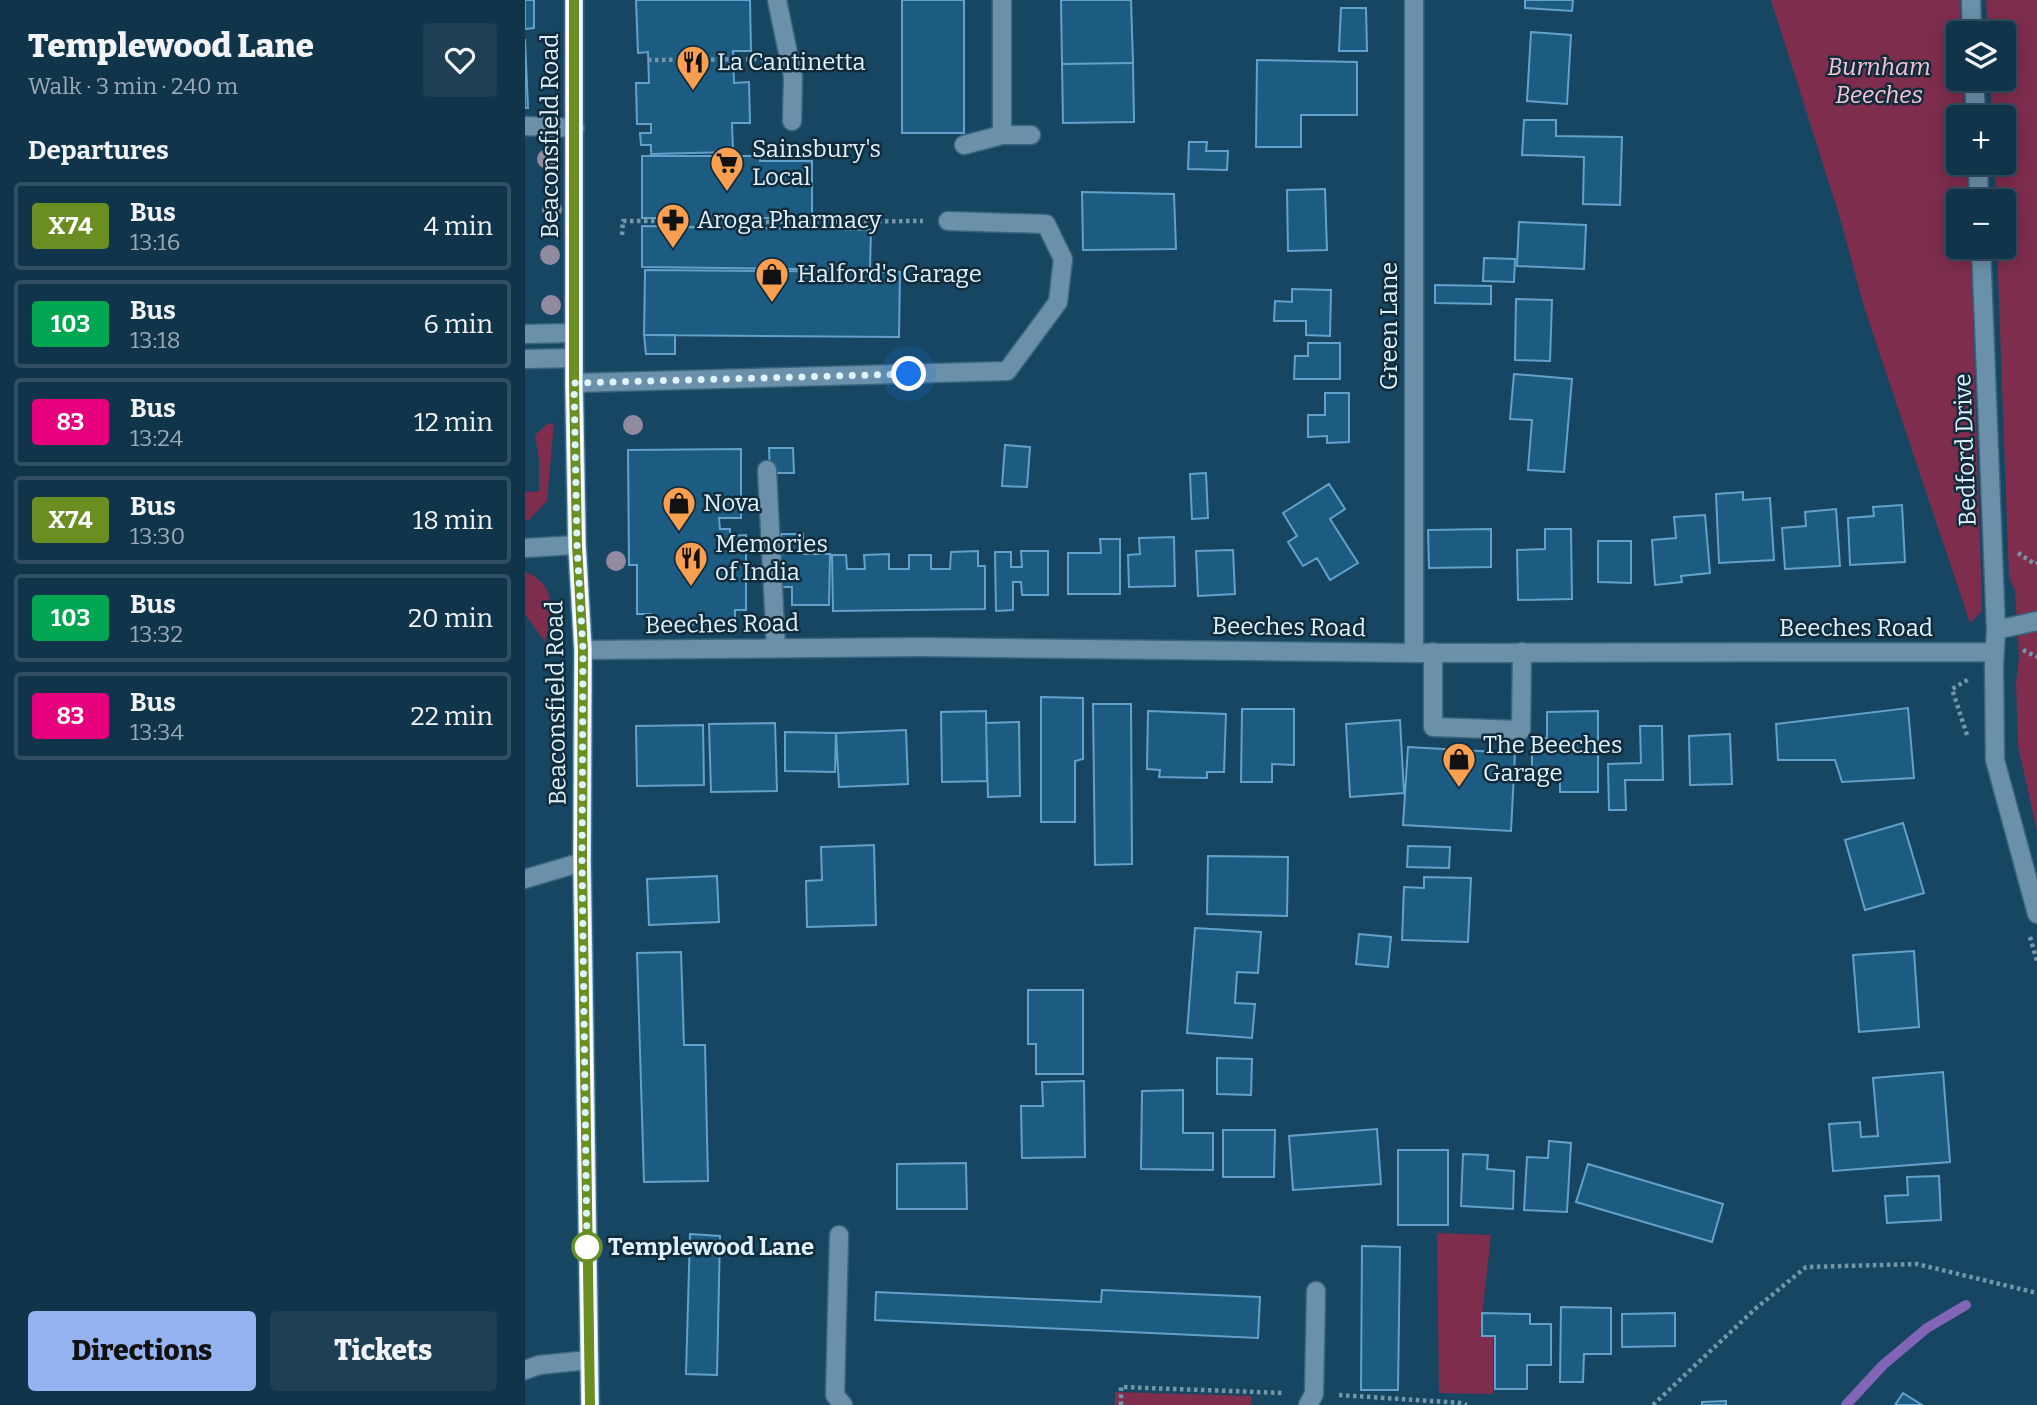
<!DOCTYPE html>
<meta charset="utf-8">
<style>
body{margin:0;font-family:Bitter,serif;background:#1e3f54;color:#f1f3f6;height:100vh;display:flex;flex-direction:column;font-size:26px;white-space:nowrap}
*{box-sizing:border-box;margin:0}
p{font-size:23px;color:#9caab5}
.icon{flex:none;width:38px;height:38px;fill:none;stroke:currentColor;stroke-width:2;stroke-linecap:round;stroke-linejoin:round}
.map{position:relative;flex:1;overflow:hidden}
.drawer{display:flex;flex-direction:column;background:#10344a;width:525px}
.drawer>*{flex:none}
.badge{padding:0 14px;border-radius:5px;font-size:24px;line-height:46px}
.tools{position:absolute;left:1421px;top:21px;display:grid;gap:14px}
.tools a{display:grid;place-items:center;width:70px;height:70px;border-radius:7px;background:#10344a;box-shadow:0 4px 18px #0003,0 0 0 2px #304f62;font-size:35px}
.you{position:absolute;width:35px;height:35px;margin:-18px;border:5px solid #fff;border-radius:50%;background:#1a73e8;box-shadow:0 0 0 10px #1a73e833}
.map>.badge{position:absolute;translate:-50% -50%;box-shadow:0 0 0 4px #fff}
h2{padding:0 28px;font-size:26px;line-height:63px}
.round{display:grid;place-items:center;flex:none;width:74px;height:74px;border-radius:7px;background:#1e3f54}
.headline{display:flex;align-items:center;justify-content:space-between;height:119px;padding:0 28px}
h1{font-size:33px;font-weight:800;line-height:52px}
.button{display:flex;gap:14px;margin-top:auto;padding:14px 28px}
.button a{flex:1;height:80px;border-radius:7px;background:#95b2f1;color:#111;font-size:28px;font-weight:800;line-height:80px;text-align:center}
.button a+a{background:#1e3f54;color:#f1f3f6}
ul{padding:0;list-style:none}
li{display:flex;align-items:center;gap:21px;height:88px;margin:0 14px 10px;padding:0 14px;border:4px solid #304f62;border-radius:7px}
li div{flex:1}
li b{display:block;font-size:26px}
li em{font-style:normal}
li .badge{min-width:77px;font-weight:700;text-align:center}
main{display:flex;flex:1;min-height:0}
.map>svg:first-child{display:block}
</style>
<main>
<section class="drawer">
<div class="headline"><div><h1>Templewood Lane</h1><p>Walk · 3 min · 240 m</p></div><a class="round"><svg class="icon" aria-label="heart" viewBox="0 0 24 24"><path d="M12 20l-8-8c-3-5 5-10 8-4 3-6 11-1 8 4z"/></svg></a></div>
<h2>Departures</h2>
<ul>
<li><span class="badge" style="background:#6b8e23;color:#fff">X74</span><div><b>Bus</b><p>13:16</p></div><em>4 min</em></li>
<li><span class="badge" style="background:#00a651;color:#fff">103</span><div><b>Bus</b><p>13:18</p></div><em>6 min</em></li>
<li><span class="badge" style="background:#e6007e;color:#fff">83</span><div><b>Bus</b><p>13:24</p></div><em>12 min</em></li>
<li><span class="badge" style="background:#6b8e23;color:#fff">X74</span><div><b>Bus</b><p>13:30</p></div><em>18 min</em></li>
<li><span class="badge" style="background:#00a651;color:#fff">103</span><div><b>Bus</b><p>13:32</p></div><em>20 min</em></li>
<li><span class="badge" style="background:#e6007e;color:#fff">83</span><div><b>Bus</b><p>13:34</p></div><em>22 min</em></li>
</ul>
<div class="button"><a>Directions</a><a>Tickets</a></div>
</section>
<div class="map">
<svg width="1512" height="1405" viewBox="0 0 1512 1405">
<rect width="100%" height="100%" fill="#164662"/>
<path fill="#7e2d4d" d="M1246,0H1435L1436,33H1433V79H1438L1440,117H1433V163H1442L1444,201H1433V247H1446L1457,611L1445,623L1339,307L1315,218Z
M1461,0H1512V831L1493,746L1491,684L1494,656L1490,591L1484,577L1472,247H1479V201H1471L1469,163H1479V117H1467L1465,79H1479V33H1463Z
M29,423L22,501L4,520H0V492L14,491V460L10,435L22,424Z
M0,572C34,585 27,614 20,642L0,614Z
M912,1233L966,1235L955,1335L968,1336V1394L914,1393Z
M590,1392L727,1396L726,1405H590Z"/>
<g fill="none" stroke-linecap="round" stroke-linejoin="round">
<path stroke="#8265b7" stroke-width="10" d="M1321,1405L1358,1365L1402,1328L1441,1305"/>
</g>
<path fill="#1c5c82" stroke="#64a1ca" stroke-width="2" d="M0,0H9V28L0,29Z
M111,0H225L226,51H208L209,83L224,82L225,123H207L208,152L126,154V145H116L115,133H126V124H112L111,83H124L123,52L113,53Z
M377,0H439V133H377Z
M536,0H606L608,63L537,64Z
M1000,0H1048L1047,11L1000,8Z
M816,8H841L842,51H814Z
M1006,32L1046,35L1042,104L1002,101Z
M0,39L3,108H0Z
M732,60L832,62V115H776V147H731Z
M608,63L609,122L538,123L537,64Z
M999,120H1031V136L1097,137L1095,205L1058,204L1059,157L997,155Z
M664,142H682L681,151H703L702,170L663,169Z
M117,156H235V161H287V218H235V228L138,227V218H117Z
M800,189L802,250L763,251L762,190Z
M557,192L649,194L651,249L558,250Z
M994,222L1061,225L1059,269L992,266Z
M117,226L346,230L345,270L117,267Z
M959,258L990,259L989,282L958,281Z
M120,270L375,272L374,337L119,335Z
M910,285L966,286V304L910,303Z
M767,289L806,290L805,336L781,335V321H749L750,301L767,302Z
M991,299L1027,300L1025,361L990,360Z
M119,335H150V354H121Z
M783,343H815V379H769L770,356H783Z
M989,374L1047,379L1039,472L1003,470L1007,420L985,419Z
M800,393H824V442L802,443V436L783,437V415H800Z
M480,445L505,447L502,487L477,486Z
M244,448H268L269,473H245Z
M216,449V518H194L195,529H205V536L221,535V610H210V624L126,625V614H112V565H104L103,450Z
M681,473L683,518L667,519L665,474Z
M804,484L820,509L805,519L833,563L805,580L792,558L778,566L763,542L772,536L758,513Z
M1218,492V500L1245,498L1249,560L1194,563L1191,494Z
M1377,505L1380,562L1325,565L1323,518L1349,516L1348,507Z
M1311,509L1315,566L1260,569L1257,528L1281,526L1280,512Z
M1180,515L1185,573L1156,576L1157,582L1130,585L1127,540L1151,538L1149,517Z
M966,529V567L904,568L903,530Z
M1020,529H1046L1047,599L993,600L992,550L1020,549Z
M256,534H278V554H305L304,605H267V587H256Z
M649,537L650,586L604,587L603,555L615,554L614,538Z
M575,539H595V594H543V553H576Z
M1073,541H1106V583L1073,582Z
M708,550L710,594L673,596L671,551Z
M453,551V566H460V609L308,611L307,555H321L322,569H340L339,555L364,554V569H384V555H406V569H425L426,552Z
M496,551H523V595H497L496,582H488V610L471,611L470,552H486V567H497Z
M516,697L558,698V759L550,761V822H516Z
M568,704H606L607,864L570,865Z
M1383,708L1389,778L1317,782L1310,760H1253L1251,724Z
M717,709H769V765L747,764V782H716Z
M461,711L462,781L417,782L416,712Z
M623,711L701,714L699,772H682V778L634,777L635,770L622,769Z
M1073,711V792H1035V771L1007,772V738H1022V712Z
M875,720L879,793L825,797L821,724Z
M494,722L495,796L463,797L461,723Z
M250,723L252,791L186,792L184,724Z
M178,725L179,785L112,786L111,726Z
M1115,726H1137L1138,780H1100L1101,810H1084L1083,764L1116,763Z
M381,730L383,784L314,787L311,733Z
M260,732L311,733L310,772L260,771Z
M1205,734L1207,784L1165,785L1164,736Z
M883,747L990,753L986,831L878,825Z
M1378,823L1399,893L1340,910L1320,840Z
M349,845L351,925L282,927L281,881L297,880L296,847Z
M883,846L925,847L924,868L882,867Z
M683,856L763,857L762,916L682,914Z
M192,876L194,922L124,925L122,879Z
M899,877L946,878L943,942L877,940L879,887L899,888Z
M670,928L736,932L733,973L712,972L710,1003L730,1004L727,1038L662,1033Z
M834,934L866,937L863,967L831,964Z
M1389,951L1394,1027L1334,1032L1328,955Z
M156,952L159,1045H180L183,1181L119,1182L112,953Z
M503,990H558V1074H511V1044H503Z
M692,1058L727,1059L726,1095L692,1094Z
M1418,1072L1425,1162L1308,1171L1304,1124L1335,1122L1336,1137L1353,1136L1348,1078Z
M559,1081L560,1157L497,1158L496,1106H518L517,1082Z
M658,1090V1133H688V1170L616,1169L617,1091Z
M852,1129L856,1184L768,1190L764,1136Z
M698,1130H750L749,1177H698Z
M1024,1141L1046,1143L1042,1212L999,1210L1002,1157L1023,1158Z
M873,1150H923V1225H873Z
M938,1154L963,1155L962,1169L989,1171L988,1209L936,1206Z
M441,1163L442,1209H372V1164Z
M1063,1164L1198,1204L1187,1242L1051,1202Z
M1414,1176L1416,1220L1362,1223L1360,1196L1383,1195L1382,1177Z
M165,1234L195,1236L192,1375L161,1374Z
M837,1246L875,1247L873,1390H836Z
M577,1290L735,1297L733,1338L350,1320L351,1292L576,1302Z
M1036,1307L1086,1308V1354H1059L1058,1382H1035Z
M957,1313L1005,1314V1324H1026V1365H1002V1389H970V1336H957Z
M1150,1313V1346L1097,1347V1314Z
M1378,1393L1397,1405H1370Z
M1201,1401V1405H1177V1402Z"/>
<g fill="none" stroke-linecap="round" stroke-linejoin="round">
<defs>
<path id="minor" d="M252,0L268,77L267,121
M477,0V135H506
M889,0V653
M1446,0L1447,33
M1449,79L1451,117
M0,126L50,128
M439,145L477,135
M1453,163L1454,201
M1456,247L1471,630L1469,664L1470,760L1512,914
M0,334L49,333
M0,359L49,358
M49,383L482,371L533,302L538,259L521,224L423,221
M242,470L251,648
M0,548L52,545
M1471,630L1512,621
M58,650L396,647L889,653L1469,652
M908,652V727L996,730L997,652
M0,879L57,862
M314,1235L310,1395L318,1405
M0,1370L14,1365L64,1360
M783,1405L789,1394L791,1291"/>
<path id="major" d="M49,0V383L52,545L58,650L57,862L65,1405"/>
</defs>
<use href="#minor" stroke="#3a657e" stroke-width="21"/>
<use href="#major" stroke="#3a657e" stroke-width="21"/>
<path stroke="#7396ab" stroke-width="4.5" stroke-dasharray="3.5 3.5" stroke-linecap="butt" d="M123,60L238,59
M234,222L398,221
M97,235L98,221H138
M1493,553L1510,564L1512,563
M1498,650L1512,657
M1442,735L1427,689L1444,679
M1505,937L1512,961
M814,1395L937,1403L942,1405
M596,1405V1387L759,1393
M1128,1405L1230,1309L1281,1267L1392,1264L1512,1293"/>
<use href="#minor" stroke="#6b90aa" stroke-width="18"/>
<use href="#major" stroke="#addafa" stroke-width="18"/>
</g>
<g fill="#928ba0">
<circle cx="22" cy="159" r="10"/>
<circle cx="27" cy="209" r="10"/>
<circle cx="25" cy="255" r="10"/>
<circle cx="26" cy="305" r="10"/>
<circle cx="108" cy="425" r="10"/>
<circle cx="91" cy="561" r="10"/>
</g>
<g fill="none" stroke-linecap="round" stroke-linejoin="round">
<defs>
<path id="line" d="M49,0V383L52,545L58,650L57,862L65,1405"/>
</defs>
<use href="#line" stroke="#fff" stroke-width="16"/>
<use href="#line" stroke="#6b8e23" stroke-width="10"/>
<path stroke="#dff2ff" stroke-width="7" stroke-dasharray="0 12.6" d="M62,1247V1249L57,862L58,650L52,545L49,383L384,374"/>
</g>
<defs>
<symbol id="restaurant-pin" viewBox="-11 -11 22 30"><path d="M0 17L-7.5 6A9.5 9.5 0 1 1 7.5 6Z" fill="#fa9f4f" stroke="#112b3b"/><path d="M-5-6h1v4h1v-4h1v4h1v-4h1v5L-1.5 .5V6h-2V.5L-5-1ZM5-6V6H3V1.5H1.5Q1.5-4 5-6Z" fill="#111"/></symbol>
<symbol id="supermarket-pin" viewBox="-11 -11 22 30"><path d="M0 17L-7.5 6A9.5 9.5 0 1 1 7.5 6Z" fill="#fa9f4f" stroke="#112b3b"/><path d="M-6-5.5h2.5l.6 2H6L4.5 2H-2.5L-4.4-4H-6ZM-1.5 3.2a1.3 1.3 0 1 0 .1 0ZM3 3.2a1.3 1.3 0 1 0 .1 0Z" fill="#111"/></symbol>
<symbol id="pharmacy-pin" viewBox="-11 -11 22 30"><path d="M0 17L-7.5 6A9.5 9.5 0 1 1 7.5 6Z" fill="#fa9f4f" stroke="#112b3b"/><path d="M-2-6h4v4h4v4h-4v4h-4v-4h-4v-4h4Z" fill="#111"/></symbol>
<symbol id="shop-pin" viewBox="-11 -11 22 30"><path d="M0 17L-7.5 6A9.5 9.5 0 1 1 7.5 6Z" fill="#fa9f4f" stroke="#112b3b"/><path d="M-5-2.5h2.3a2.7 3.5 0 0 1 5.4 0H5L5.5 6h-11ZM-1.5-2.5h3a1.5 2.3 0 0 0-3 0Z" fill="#111"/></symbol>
</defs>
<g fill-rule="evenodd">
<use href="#restaurant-pin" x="149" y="43" width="38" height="52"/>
<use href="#supermarket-pin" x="183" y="144" width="38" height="52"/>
<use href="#pharmacy-pin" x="129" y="201" width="38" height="52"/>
<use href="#shop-pin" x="228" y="255" width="38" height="52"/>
<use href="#shop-pin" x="135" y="484" width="38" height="52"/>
<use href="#restaurant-pin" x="147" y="539" width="38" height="52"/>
<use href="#shop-pin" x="915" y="740" width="38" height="52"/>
</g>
<circle fill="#fff" stroke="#6b8e23" stroke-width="3.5" cx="62" cy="1247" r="14"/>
<g text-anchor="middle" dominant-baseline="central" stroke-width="5" stroke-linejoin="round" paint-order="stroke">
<g font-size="24" fill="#dff2ff" stroke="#112b3b" text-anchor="start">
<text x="192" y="62">La Cantinetta</text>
<text x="227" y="149">Sainsbury's<tspan x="227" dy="28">Local</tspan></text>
<text x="172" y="220">Aroga Pharmacy</text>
<text x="272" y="274">Halford's Garage</text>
<text x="178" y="503">Nova</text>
<text x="190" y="544">Memories<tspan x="190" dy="28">of India</tspan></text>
<text x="958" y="745">The Beeches<tspan x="958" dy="28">Garage</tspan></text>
</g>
<g font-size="24" font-style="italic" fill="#f7c3d2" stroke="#112b3b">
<text x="1354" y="67">Burnham<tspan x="1354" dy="28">Beeches</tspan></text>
</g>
<g font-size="24" fill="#dff2ff" stroke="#112b3b">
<text transform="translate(25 136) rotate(-90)">Beaconsfield Road</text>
<text transform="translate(864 326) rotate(-90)">Green Lane</text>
<text transform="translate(1440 450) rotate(-92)">Bedford Drive</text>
<text transform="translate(197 624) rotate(-1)">Beeches Road</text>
<text transform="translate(764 627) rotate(1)">Beeches Road</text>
<text x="1331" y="628">Beeches Road</text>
<text transform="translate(31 703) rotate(-91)">Beaconsfield Road</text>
</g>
<g font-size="24" font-weight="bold" fill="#dff2ff" stroke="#112b3b" text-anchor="start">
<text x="83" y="1247">Templewood Lane</text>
</g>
</g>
</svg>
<div class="tools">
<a><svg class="icon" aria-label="layers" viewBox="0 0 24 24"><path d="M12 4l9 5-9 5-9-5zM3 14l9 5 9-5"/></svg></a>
<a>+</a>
<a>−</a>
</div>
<div class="you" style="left:384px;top:374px"></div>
</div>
</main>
